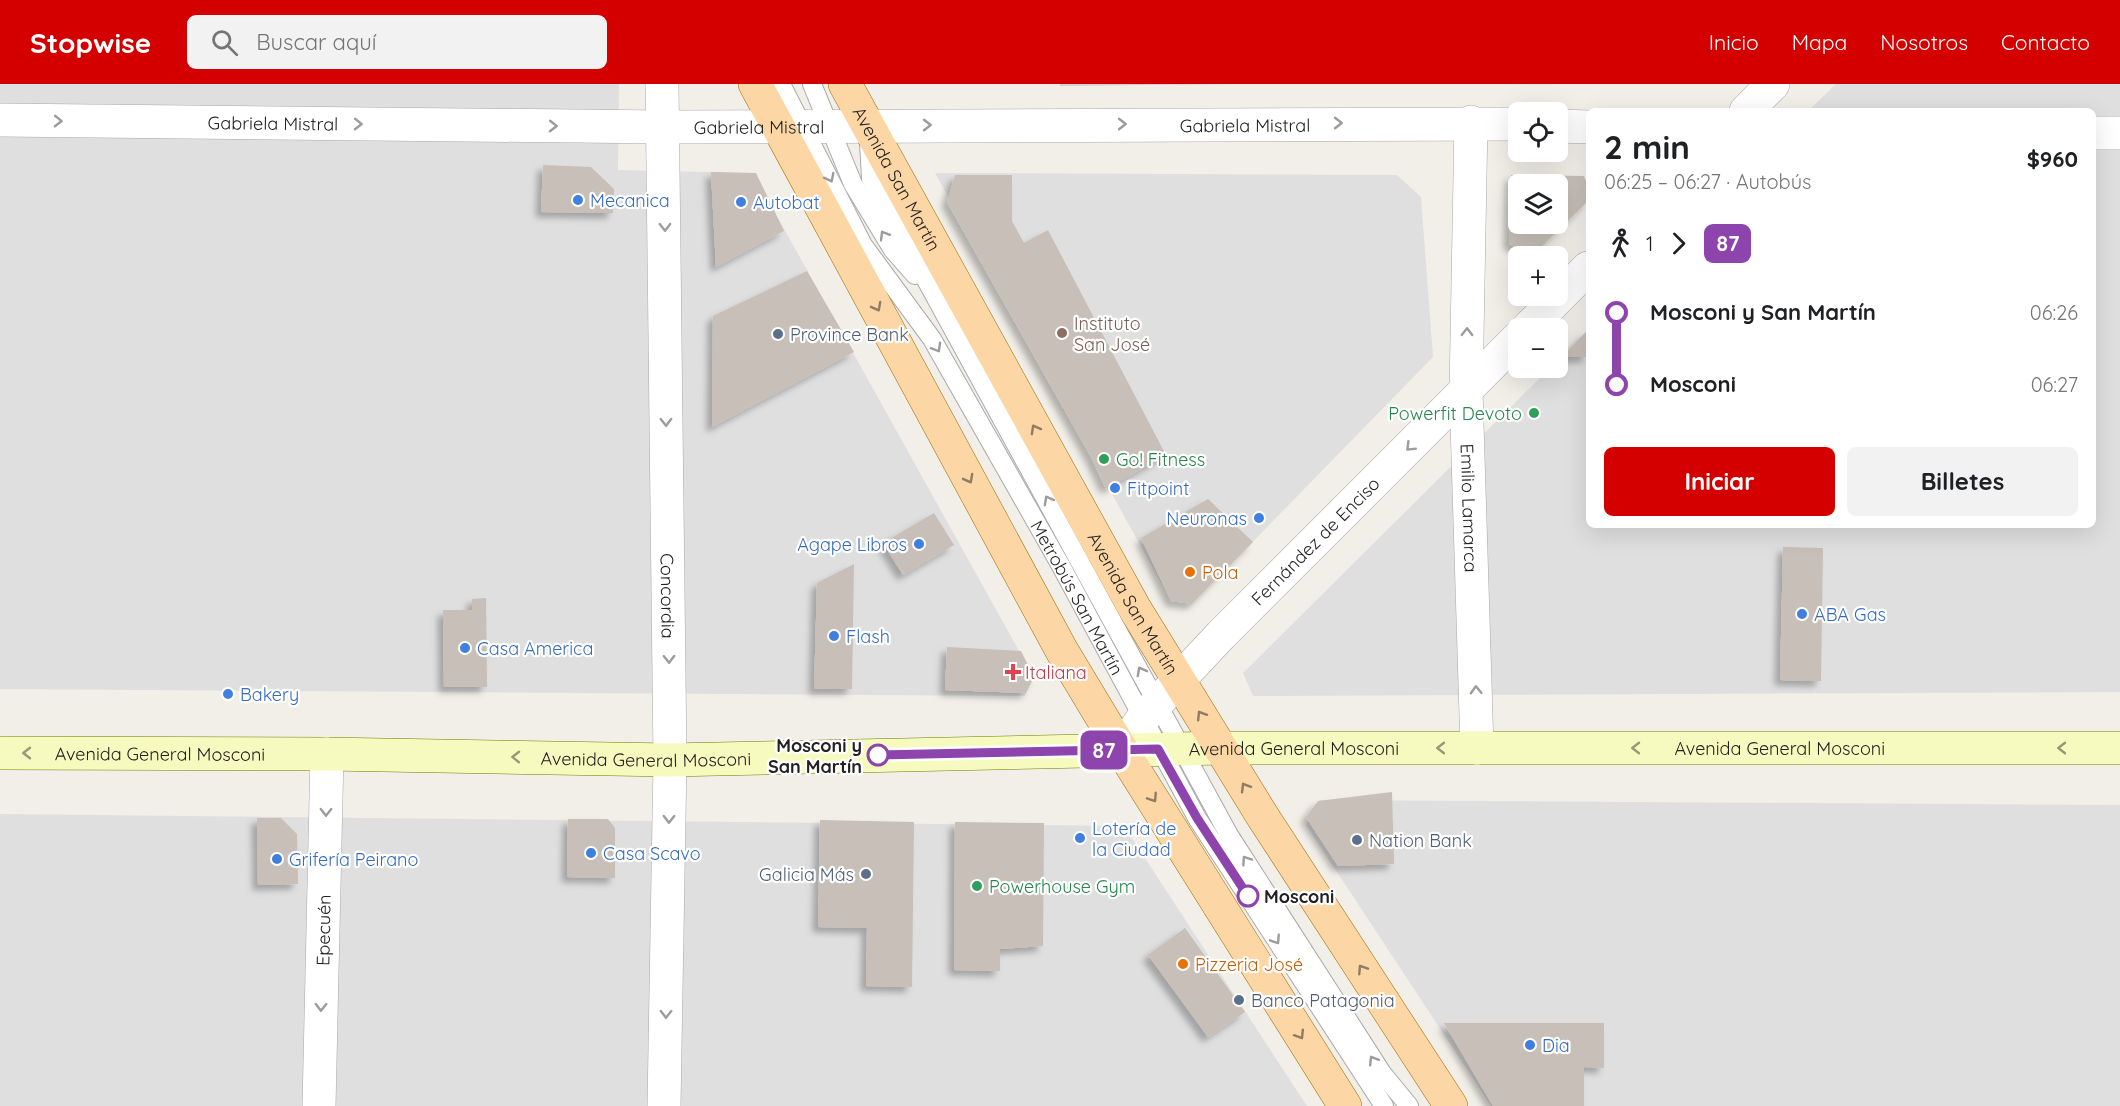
<!DOCTYPE html>
<html lang="es">
<meta charset="utf-8">
<style>
body{margin:0;font-family:Quicksand,sans-serif;background:#f2f2f2;color:#202124;height:100vh;display:flex;flex-direction:column;font-size:22px;white-space:nowrap}
*{box-sizing:border-box;margin:0}
p{font-size:20px;color:#757577}
.icon{flex:none;width:33px;height:33px;fill:none;stroke:currentColor;stroke-width:2;stroke-linecap:round;stroke-linejoin:round}
.map{position:relative;flex:1;overflow:hidden}
.side{position:absolute;left:1586px;top:24px;width:510px;height:420px;display:flex;flex-direction:column;background:#fff;border-radius:9px;box-shadow:0 6px 24px #0002}
.side>*{flex:none}
.badge{padding:0 12px;border-radius:9px;font-size:21px;line-height:39px}
.tools{position:absolute;left:1508px;top:18px;display:grid;gap:12px}
.tools a{display:grid;place-items:center;width:60px;height:60px;border-radius:9px;background:#fff;box-shadow:0 6px 24px #0002;font-size:30px}
.map>.badge{position:absolute;translate:-50% -50%;box-shadow:0 0 0 3px #fff}
.legs{display:flex;align-items:center;gap:9px;height:66px;padding:0 18px;font-size:20px}
.legs p{margin-inline-start:auto}
.head{display:flex;align-items:center;justify-content:space-between;height:102px;padding:0 18px}
h1{font-size:33px;font-weight:800;line-height:45px}
.primary-button{display:flex;gap:12px;margin-top:auto;padding:12px 18px}
.primary-button a{flex:1;height:69px;border-radius:9px;background:#d40000;color:#fff;font-size:24px;font-weight:800;line-height:69px;text-align:center}
.primary-button a+a{background:#f2f2f2;color:#202124}
ul{padding:0 18px;list-style:none}
li{display:flex;align-items:center;gap:21px;height:72px;font-size:22px}
li i{display:grid;place-items:center;width:9px;height:100%;margin:0 8px;background:currentColor}
li i::after{content:'';width:15px;height:15px;margin:-8px;border:4px solid;border-radius:50%;background:#fff}
li p{margin-inline-start:auto}
li:first-child i{background:linear-gradient(#0000 50%,currentColor 0)}
li:last-child i{background:linear-gradient(currentColor 50%,#0000 0)}
header{display:flex;align-items:center;gap:36px;box-sizing:border-box;height:84px;padding:0 30px;background:#d40000;color:#fff}
header strong{font-size:28px}
nav{display:flex;gap:33px;margin-inline-start:auto;font-size:21px}
.search{width:420px;height:54px;background:#f2f2f2;display:flex;align-items:center;gap:15px;box-sizing:border-box;padding:0 21px;border-radius:9px;color:#757577;font-size:22px}
.map>svg:first-child{display:block}
</style>
<header>
<strong>Stopwise</strong>
<div class="search"><svg class="icon" aria-label="search" viewBox="0 0 24 24"><circle cx="10" cy="10" r="6"/><path d="M15 15l6 6"/></svg>Buscar aquí</div>
<nav><a>Inicio</a><a>Mapa</a><a>Nosotros</a><a>Contacto</a></nav>
</header>
<div class="map">
<svg width="2120" height="1022" viewBox="0 0 2120 1022">
<defs>
<filter id="shadow"><feDropShadow dx="-5.5" dy="5.5" stdDeviation="3" flood-color="#0004"/></filter>
</defs>
<rect width="100%" height="100%" fill="#f2efe9"/>
<path fill="#e0dfdf" d="M0,0H619L618,86L753,89L1033,592L1025,612L0,605Z
M1836,0H2120V608L1253,612L1243,589L1550,284H1557V277L1588,245V441H2092V27H1808Z
M935,89L1397,91L1421,113L1433,273L1192,520L1171,517Z
M1320,716L2120,721V1022H1491L1306,741Z
M0,730L1124,742L1307,1022H0Z"/>
<path fill="#d0d0d0" d="M1060,0H1228L1060,2Z"/>
<path fill="#c7bfb8" fill-rule="evenodd" filter="url(#shadow)" d="M543,81L591,83L614,105L613,129L541,128Z
M711,88L756,89L784,147L716,183Z
M955,91H1012V137L1024,159L1048,146L1166,371L1106,405L1091,373L947,118Z
M1511,91L1584,92L1588,103V117L1533,171L1509,160ZM1518,100H1557V140H1518Z
M807,187L854,268L712,343L713,232Z
M1588,246V273H1562Z
M1208,415L1253,458L1192,520L1171,517L1141,454Z
M934,429L954,461L903,491L883,459Z
M1783,463L1823,464L1821,597L1780,596Z
M854,480L852,605H814L817,499Z
M486,514L487,603H444L443,526H472V515Z
M947,563L1021,567L1034,593L1026,609L945,606Z
M1392,708L1394,780L1338,782L1306,733L1318,717Z
M257,734H281L297,750L298,800L258,801Z
M568,735H608L615,744V794L567,793Z
M820,736L914,738L912,903L866,902L867,844L818,843Z
M955,738L1044,739L1043,862L1000,865V887L954,886Z
M1185,844L1245,928L1208,953L1148,871Z
M1444,939H1604V984L1584,983V1022H1493Z"/>
<g fill="none" stroke-linecap="round" stroke-linejoin="round">
<defs>
<g id="service">
<path id="s1" d="M781,0L863,161L932,255L1061,482L1197,734L1384,1022"/>
<path d="M812,0L853,100L893,166L915,191"/>
<path d="M869,58L871,95L1229,751L1382,989L1409,1022"/>
</g>
<g id="minor">
<path id="s2" d="M662,0L670,676L664,1022"/>
<path id="s3" d="M0,36L664,43L1518,40"/>
<path id="s4" d="M1471,38L1466,307L1477,664"/>
<path d="M1557,42L1588,43"/>
<path d="M2092,49H2120"/>
<path id="s5" d="M319,1022L327,670"/>
</g>
<g id="tertiary">
<path d="M1746,27L1773,0"/>
<path d="M1528,244L1588,184"/>
<path id="s6" d="M1121,665L1143,634L1221,551L1518,254"/>
</g>
<g id="secondary">
<path id="s7" d="M0,669L327,670L670,676L1222,664H2120"/>
</g>
<g id="primary">
<path d="M755,0L1062,567L1121,665L1345,1022"/>
<path id="s8" d="M845,0L1135,525L1263,733L1451,1022"/>
</g>
</defs>
<use href="#service" stroke="#a9a9a9" stroke-width="20"/>
<use href="#minor" stroke="#a9a9a9" stroke-width="34"/>
<use href="#tertiary" stroke="#a9a9a9" stroke-width="34"/>
<use href="#secondary" stroke="#707d05" stroke-width="34"/>
<use href="#primary" stroke="#a06b00" stroke-width="34"/>
<use href="#service" stroke="#fff" stroke-width="18"/>
<use href="#minor" stroke="#fff" stroke-width="33"/>
<use href="#tertiary" stroke="#fff" stroke-width="33"/>
<use href="#secondary" stroke="#f7fabf" stroke-width="33"/>
<use href="#primary" stroke="#fcd6a4" stroke-width="33"/>
</g>
<defs><path id="oneway-chevron" d="M-2-3.5L2.5 0L-2 3.5" fill="none" stroke-width="1.6" stroke-linecap="round" stroke-linejoin="round" transform="scale(1.5)"/></defs>
<g stroke="#9c9c9c">
<use href="#oneway-chevron" transform="translate(58 37) rotate(1)"/>
<use href="#oneway-chevron" transform="translate(1338 39)"/>
<use href="#oneway-chevron" transform="translate(358 40) rotate(1)"/>
<use href="#oneway-chevron" transform="translate(1122 40)"/>
<use href="#oneway-chevron" transform="translate(927 41)"/>
<use href="#oneway-chevron" transform="translate(553 42) rotate(1)"/>
<use href="#oneway-chevron" transform="translate(830 94) rotate(63)"/>
<use href="#oneway-chevron" transform="translate(665 143) rotate(89)"/>
<use href="#oneway-chevron" transform="translate(884 151) rotate(-121)"/>
<use href="#oneway-chevron" transform="translate(1467 248) rotate(-89)"/>
<use href="#oneway-chevron" transform="translate(937 264) rotate(60)"/>
<use href="#oneway-chevron" transform="translate(666 338) rotate(89)"/>
<use href="#oneway-chevron" transform="translate(1410 363) rotate(135)"/>
<use href="#oneway-chevron" transform="translate(1048 416) rotate(-119)"/>
<use href="#oneway-chevron" transform="translate(669 575) rotate(89)"/>
<use href="#oneway-chevron" transform="translate(1141 587) rotate(-118)"/>
<use href="#oneway-chevron" transform="translate(1476 606) rotate(-92)"/>
<use href="#oneway-chevron" transform="translate(326 728) rotate(91)"/>
<use href="#oneway-chevron" transform="translate(669 735) rotate(91)"/>
<use href="#oneway-chevron" transform="translate(1246 776) rotate(-124)"/>
<use href="#oneway-chevron" transform="translate(1276 856) rotate(57)"/>
<use href="#oneway-chevron" transform="translate(321 923) rotate(91)"/>
<use href="#oneway-chevron" transform="translate(666 930) rotate(91)"/>
<use href="#oneway-chevron" transform="translate(1373 976) rotate(-122)"/>
</g>
<g stroke="#8f7c63">
<use href="#oneway-chevron" transform="translate(877 223) rotate(62)"/>
<use href="#oneway-chevron" transform="translate(1035 345) rotate(-119)"/>
<use href="#oneway-chevron" transform="translate(969 395) rotate(62)"/>
<use href="#oneway-chevron" transform="translate(1201 631) rotate(-122)"/>
<use href="#oneway-chevron" transform="translate(1245 703) rotate(-121)"/>
<use href="#oneway-chevron" transform="translate(1153 714) rotate(57)"/>
<use href="#oneway-chevron" transform="translate(1362 885) rotate(-123)"/>
<use href="#oneway-chevron" transform="translate(1300 951) rotate(58)"/>
</g>
<g stroke="#979978">
<use href="#oneway-chevron" transform="translate(1441 664) rotate(180)"/>
<use href="#oneway-chevron" transform="translate(1636 664) rotate(180)"/>
<use href="#oneway-chevron" transform="translate(2062 664) rotate(180)"/>
<use href="#oneway-chevron" transform="translate(27 669) rotate(-180)"/>
<use href="#oneway-chevron" transform="translate(516 673) rotate(-179)"/>
</g>
<g fill="none" stroke-linecap="round" stroke-linejoin="round">
<defs>
<path id="line-1" d="M878,671L1158,665L1197,734L1248,812"/>
</defs>
<use href="#line-1" stroke="#fff" stroke-width="14"/>
<use href="#line-1" stroke="#8e44ad" stroke-width="9"/>
</g>
<g fill="#3f7fe0" stroke="#fff" stroke-width="2">
<circle cx="578" cy="116" r="6"/>
<circle cx="741" cy="118" r="6"/>
<circle cx="1115" cy="404" r="6"/>
<circle cx="1259" cy="434" r="6"/>
<circle cx="919" cy="460" r="6"/>
<circle cx="1802" cy="530" r="6"/>
<circle cx="834" cy="552" r="6"/>
<circle cx="465" cy="564" r="6"/>
<circle cx="228" cy="610" r="6"/>
<circle cx="1080" cy="754" r="6"/>
<circle cx="591" cy="769" r="6"/>
<circle cx="277" cy="775" r="6"/>
<circle cx="1530" cy="961" r="6"/>
</g>
<circle fill="#8d6e63" stroke="#fff" stroke-width="2" cx="1062" cy="249" r="6"/>
<g fill="#5c6f8a" stroke="#fff" stroke-width="2">
<circle cx="778" cy="250" r="6"/>
<circle cx="1357" cy="756" r="6"/>
<circle cx="866" cy="790" r="6"/>
<circle cx="1239" cy="916" r="6"/>
</g>
<g fill="#2e9e5b" stroke="#fff" stroke-width="2">
<circle cx="1534" cy="329" r="6"/>
<circle cx="1104" cy="375" r="6"/>
<circle cx="977" cy="802" r="6"/>
</g>
<g fill="#e8710a" stroke="#fff" stroke-width="2">
<circle cx="1190" cy="488" r="6"/>
<circle cx="1183" cy="880" r="6"/>
</g>
<path fill="#e0444e" stroke="#fff" stroke-width="2" d="M1010 579h6v6h6v6h-6v6h-6v-6h-6v-6h6z"/>
<g fill="#fff" stroke="#8e44ad" stroke-width="3">
<circle cx="878" cy="671" r="10"/>
<circle cx="1248" cy="812" r="10"/>
</g>
<g text-anchor="middle" dominant-baseline="central" stroke-width="4.5" stroke-linejoin="round" paint-order="stroke">
<g font-size="18" fill="#222" stroke="#fff">
<text stroke="none"><textPath href="#s3" startOffset="273">Gabriela Mistral</textPath></text>
<text stroke="none"><textPath href="#s3" startOffset="1245">Gabriela Mistral</textPath></text>
<text stroke="none"><textPath href="#s3" startOffset="759">Gabriela Mistral</textPath></text>
<text stroke="none"><textPath href="#s8" startOffset="108">Avenida San Martín</textPath></text>
<text stroke="none"><textPath href="#s4" startOffset="386">Emilio Lamarca</textPath></text>
<text stroke="none"><textPath href="#s6" startOffset="285">Fernández de Enciso</textPath></text>
<text stroke="none"><textPath href="#s2" startOffset="512">Concordia</textPath></text>
<text stroke="none"><textPath href="#s1" startOffset="594">Metrobús San Martín</textPath></text>
<text stroke="none"><textPath href="#s8" startOffset="594">Avenida San Martín</textPath></text>
<text stroke="none"><textPath href="#s7" startOffset="1780">Avenida General Mosconi</textPath></text>
<text stroke="none"><textPath href="#s7" startOffset="1294">Avenida General Mosconi</textPath></text>
<text stroke="none"><textPath href="#s7" startOffset="160">Avenida General Mosconi</textPath></text>
<text stroke="none"><textPath href="#s7" startOffset="646">Avenida General Mosconi</textPath></text>
<text stroke="none"><textPath href="#s5" startOffset="176">Epecuén</textPath></text>
</g>
<g font-size="18" fill="#366cbe" stroke="#fff" text-anchor="start">
<text x="590" y="116">Mecanica</text>
<text x="753" y="118">Autobat</text>
<text x="1127" y="404">Fitpoint</text>
<text x="1247" y="434" text-anchor="end">Neuronas</text>
<text x="907" y="460" text-anchor="end">Agape Libros</text>
<text x="1814" y="530">ABA Gas</text>
<text x="846" y="552">Flash</text>
<text x="477" y="564">Casa America</text>
<text x="240" y="610">Bakery</text>
<text x="1092" y="744">Lotería de<tspan x="1092" dy="21">la Ciudad</tspan></text>
<text x="603" y="769">Casa Scavo</text>
<text x="289" y="775">Grifería Peirano</text>
<text x="1542" y="961">Dia</text>
</g>
<g font-size="18" fill="#785e54" stroke="#fff" text-anchor="start">
<text x="1074" y="239">Instituto<tspan x="1074" dy="21">San José</tspan></text>
</g>
<g font-size="18" fill="#4e5e75" stroke="#fff" text-anchor="start">
<text x="790" y="250">Province Bank</text>
<text x="1369" y="756">Nation Bank</text>
<text x="854" y="790" text-anchor="end">Galicia Más</text>
<text x="1251" y="916">Banco Patagonia</text>
</g>
<g font-size="18" fill="#27864d" stroke="#fff" text-anchor="start">
<text x="1522" y="329" text-anchor="end">Powerfit Devoto</text>
<text x="1116" y="375">Go! Fitness</text>
<text x="989" y="802">Powerhouse Gym</text>
</g>
<g font-size="18" fill="#c56008" stroke="#fff" text-anchor="start">
<text x="1202" y="488">Pola</text>
<text x="1195" y="880">Pizzeria José</text>
</g>
<g font-size="18" fill="#be3a42" stroke="#fff" text-anchor="start">
<text x="1025" y="588">Italiana</text>
</g>
<g font-size="18" font-weight="bold" fill="#222" stroke="#fff" text-anchor="end">
<text x="862" y="661">Mosconi y<tspan x="862" dy="21">San Martín</tspan></text>
<text x="1264" y="812" text-anchor="start">Mosconi</text>
</g>
</g>
</svg>
<div class="tools">
<a><svg class="icon" aria-label="locate" viewBox="0 0 24 24"><circle cx="12" cy="12" r="6"/><path d="M12 2v4M12 18v4M2 12h4M18 12h4"/></svg></a>
<a><svg class="icon" aria-label="layers" viewBox="0 0 24 24"><path d="M12 4l9 5-9 5-9-5zM3 14l9 5 9-5"/></svg></a>
<a>+</a>
<a>−</a>
</div>
<b class="badge" style="left:1104px;top:666px;background:#8e44ad;color:#fff">87</b>
<section class="side">
<div class="head"><div><h1>2 min</h1><p>06:25 – 06:27 · Autobús</p></div><b>$960</b></div>
<div class="legs"><svg class="icon" aria-label="walk" viewBox="0 0 24 24"><circle cx="13" cy="4" r="2"/><path d="M13 8l-2 6 4 7M11 14l-3 7M7 12l3-4h3l4 4"/></svg>1<svg class="icon" aria-label="forward" viewBox="0 0 24 24"><path d="M9 5l7 7-7 7"/></svg><b class="badge" style="background:#8e44ad;color:#fff">87</b></div>
<ul>
<li><i style="color:#8e44ad"></i><b>Mosconi y San Martín</b><p>06:26</p></li>
<li><i style="color:#8e44ad"></i><b>Mosconi</b><p>06:27</p></li>
</ul>
<div class="primary-button"><a>Iniciar</a><a>Billetes</a></div>
</section>
</div>
